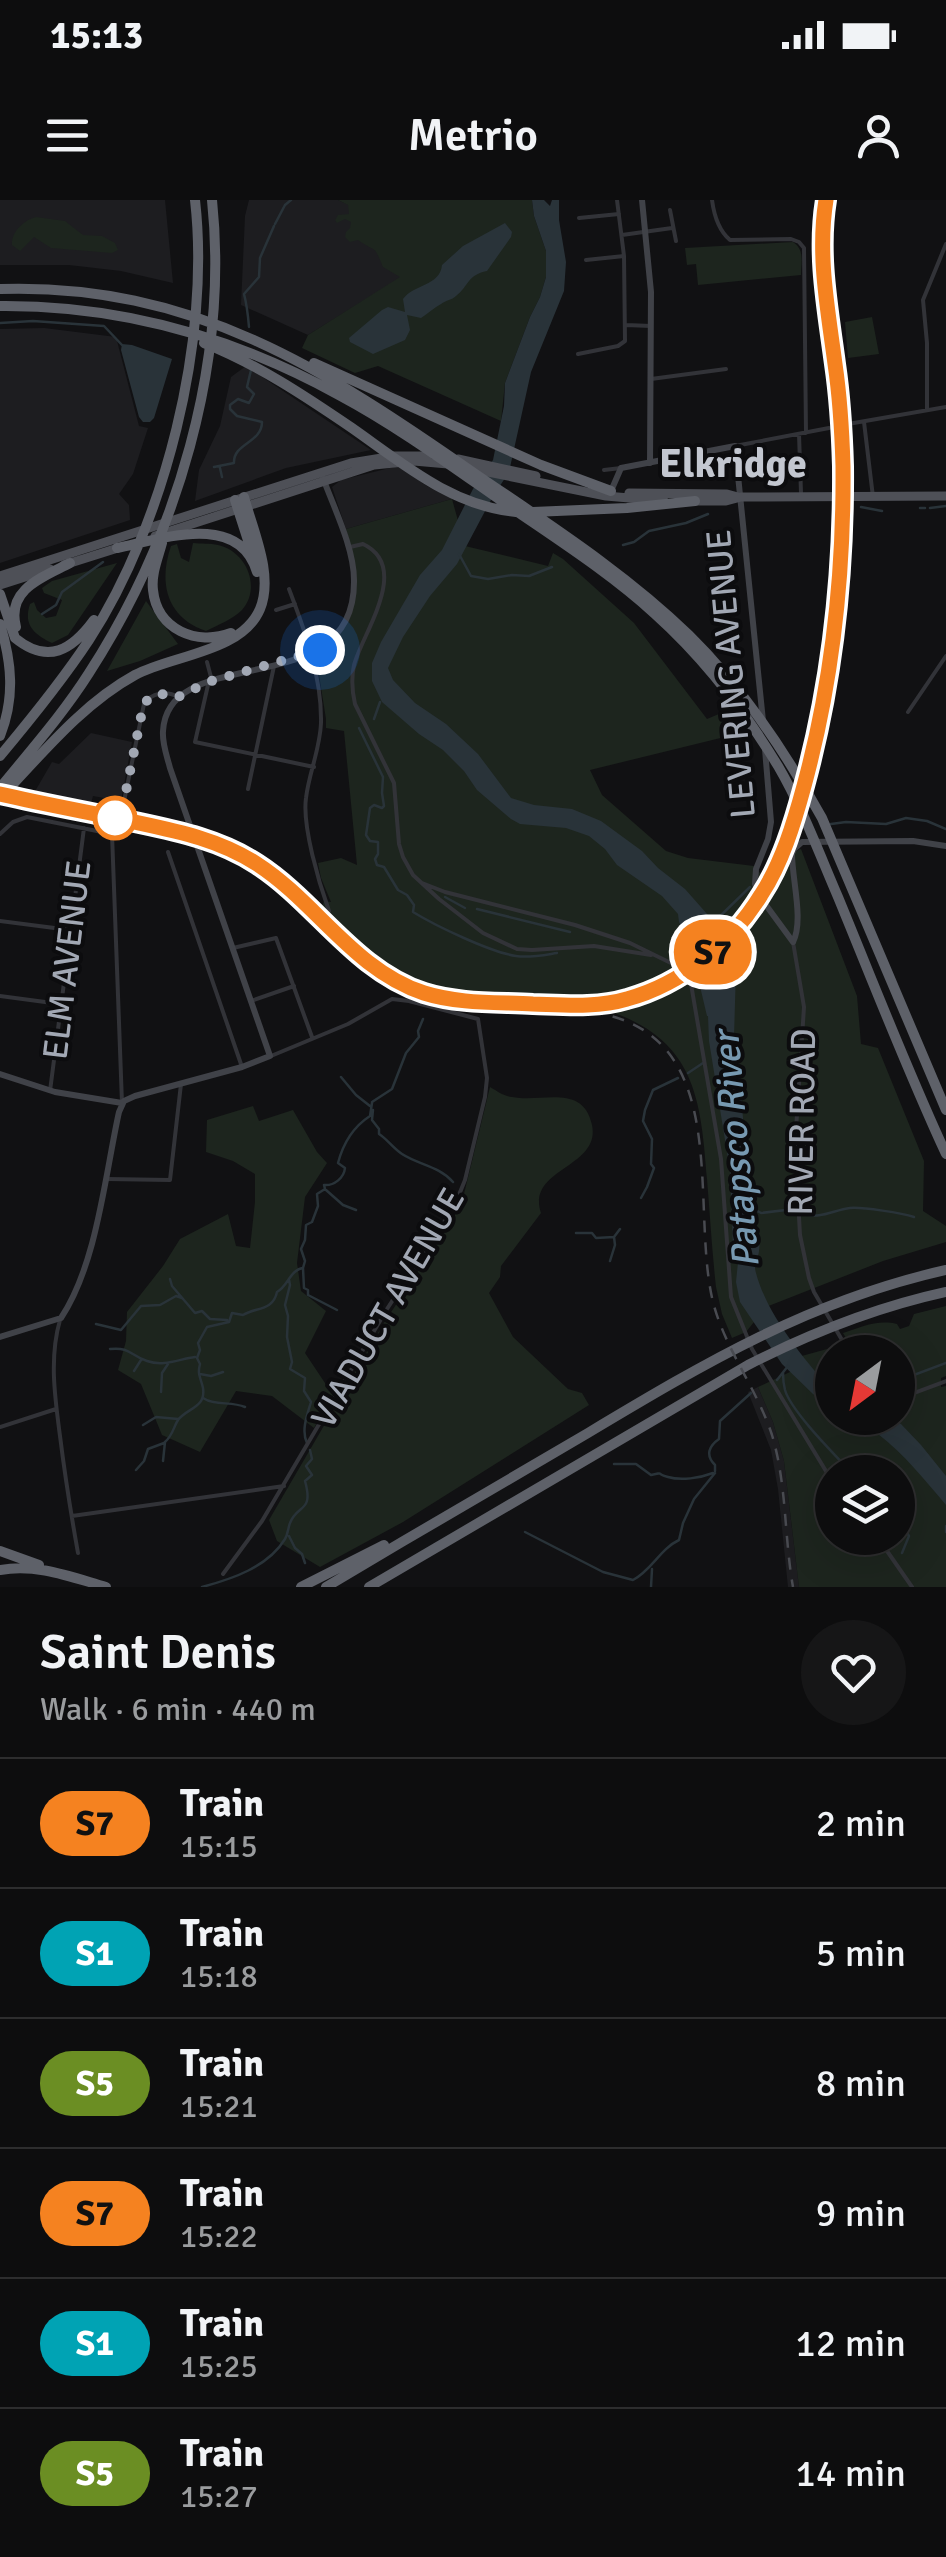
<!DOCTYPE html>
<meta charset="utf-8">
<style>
body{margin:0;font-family:Signika,sans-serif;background:#161617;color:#f1f3f6;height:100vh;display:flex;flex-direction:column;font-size:38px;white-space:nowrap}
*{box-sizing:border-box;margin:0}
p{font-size:32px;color:#9a9c9e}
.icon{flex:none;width:55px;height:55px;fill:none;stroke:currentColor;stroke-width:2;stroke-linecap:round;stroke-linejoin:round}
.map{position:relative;height:1387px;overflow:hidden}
.side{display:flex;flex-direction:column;background:#0d0d0e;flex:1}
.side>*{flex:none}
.badge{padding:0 20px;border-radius:32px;font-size:35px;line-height:65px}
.needle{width:65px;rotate:212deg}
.buttons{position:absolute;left:815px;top:1135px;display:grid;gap:20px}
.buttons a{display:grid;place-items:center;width:100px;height:100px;border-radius:50%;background:#0d0d0e;box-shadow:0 10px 40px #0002,0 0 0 2px #2d2d2e;font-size:50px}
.you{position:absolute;width:50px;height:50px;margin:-25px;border:8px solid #fff;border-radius:50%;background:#1a73e8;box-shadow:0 0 0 15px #1a73e833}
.map>.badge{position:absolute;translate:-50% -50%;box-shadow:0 0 0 5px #fff}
.round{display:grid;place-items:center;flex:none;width:105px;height:105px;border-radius:52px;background:#161617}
.headline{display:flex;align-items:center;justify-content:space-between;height:170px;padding:0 40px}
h1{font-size:48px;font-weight:600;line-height:75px}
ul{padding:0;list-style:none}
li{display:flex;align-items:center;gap:30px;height:130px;padding:0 40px;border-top:2px solid #2d2d2e}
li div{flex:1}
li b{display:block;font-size:38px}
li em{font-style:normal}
li .badge{min-width:110px;font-weight:700;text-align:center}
.status{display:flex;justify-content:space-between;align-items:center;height:70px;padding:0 50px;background:#0d0d0e;direction:ltr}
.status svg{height:28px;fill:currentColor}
header{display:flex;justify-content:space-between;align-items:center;height:130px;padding:0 40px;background:#0d0d0e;font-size:45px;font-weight:600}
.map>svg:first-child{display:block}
</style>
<div class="status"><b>15:13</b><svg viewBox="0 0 49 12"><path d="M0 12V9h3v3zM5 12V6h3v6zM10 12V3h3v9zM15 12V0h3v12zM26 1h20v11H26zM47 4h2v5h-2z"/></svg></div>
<header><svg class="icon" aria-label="menu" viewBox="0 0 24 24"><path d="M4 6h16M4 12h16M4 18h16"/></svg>Metrio<svg class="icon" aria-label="person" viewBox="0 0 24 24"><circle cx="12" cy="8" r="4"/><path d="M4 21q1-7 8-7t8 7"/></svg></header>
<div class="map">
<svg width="946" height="1387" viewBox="0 0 946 1387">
<rect width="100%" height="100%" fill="#111113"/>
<path fill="#1d1d20" d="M0,0H165L173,83L121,71L69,65H0Z
M249,0H338L377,17L410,72L308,135L241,105L245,16Z
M44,128L116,137L139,226L148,228L133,274L119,294L129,305L130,320L0,363V129Z
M246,166L371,250L286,268L195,301L199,270L220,226L231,177Z
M398,266L427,286L452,299L346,329L332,287L341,280Z
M91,533L132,542L121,601L93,596L91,603L34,593L52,562L59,564Z
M758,1187L773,1222L784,1261L799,1387H788L778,1289L771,1250L748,1192Z"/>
<path fill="#1d251e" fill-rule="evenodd" d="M338,0H532L534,16L546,51V77L540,97L530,117L505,183L501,221L378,166L355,173L302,148L308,135L400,77L383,67C373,43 378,54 358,40L350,42L345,37L346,32L350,28L351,22L345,19L337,23L335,20L338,15L349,14L348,5Z
M36,17L65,21L83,35L102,36L115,43L118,50L112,53L51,48L34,37L20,51L12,45C11,32 24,20 36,17Z
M793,42C805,50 801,62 801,75L698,85L696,64L687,65L685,48Z
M872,117L879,154L848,158L845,122Z
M452,299L465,346L548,366L553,353L563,359L634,423L707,519L726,511L745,532L590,570L602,595L666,651L688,658L754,666L760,673L775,682L788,654L801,649L857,796L861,844L878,848L924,961L923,1011L946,1026V1042L883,1061L766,1107L746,1132L732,1138L722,1114L716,1087C712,1051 710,1015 707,979C701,901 696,842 612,812L648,802L686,781L678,770C659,782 638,792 615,797C585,802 554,800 524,799C483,797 441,797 403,779C371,764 346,736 320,712L324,701L331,702L321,678L318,663L341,658L357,665L344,531L326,528V519L316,456C364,422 361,380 346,329Z
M193,343C201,344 210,343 218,345C246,351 262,387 242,410C233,419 218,425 206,431C167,418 158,383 171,346L177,344L181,358L189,362Z
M117,363L68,435L52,443C34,434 23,425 30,404L34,402L37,410L46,418L56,416L62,400L44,393L42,388L52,381Z
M146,401L178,444L140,461L107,471Z
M490,887C497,891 503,896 512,897C542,903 583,883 592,925C601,968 526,968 541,1013L501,1066L500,1077L489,1093L513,1137L568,1189L582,1193L589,1205L403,1322L320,1367L277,1341L269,1320L382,1126L455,1015L464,994Z
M253,906L259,921L293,910L317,952L327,963L305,997L297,1063L301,1091L326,1111L305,1153L333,1195L314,1228L272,1196L236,1191L200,1252L162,1235L141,1184L118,1170L126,1141L127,1112L163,1066L180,1039L228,1014L236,1046L250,1048L255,1002V974L233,961L206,952L207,920Z
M946,1106V1176L941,1178V1187L946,1186V1387H799L784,1261L773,1222L758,1187L790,1172L798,1157L849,1143L843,1133C861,1127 878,1119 897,1124L900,1129L909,1126L914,1114ZM832,1152H898V1218H832ZM832,1272H898V1338H832Z"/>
<path fill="#293339" d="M532,0H544L550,6L552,0H559V20L566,62L564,91L531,172L509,272L492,298L457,364L430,396L403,437L388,468L393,480L415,503L446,524L478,554L511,598L534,605L572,609L601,621L642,651L658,668L685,689L723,732L731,747L736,769L734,837L739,864L750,1013C755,1023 761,1039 759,1051C758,1060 753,1063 756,1073C767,1115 804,1159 832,1191V1207L813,1194L782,1164L740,1102L736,1082L738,1062L733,1047L730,971L709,841L708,816H707L690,744L679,722L678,714L662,696L617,665L605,649L589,636L566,628L520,624L511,619L477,590L464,571L443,550L419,534L382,502L372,481V463L381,442L420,375L442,350L473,289L493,260L504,206L505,183L530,117L540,97L546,77V51L534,16Z
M505,23L512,32L511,37L487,71C467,75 469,86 456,96C452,100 446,100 441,104C434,108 427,114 421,118L407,115L410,130L405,140L373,154L350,142L349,138L382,110L388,107L405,112L403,99C414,84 440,86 442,65L463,46Z
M122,144L132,145L172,159L154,218L150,222H143L139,217L121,150Z
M849,1218H892L901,1224L921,1245L946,1276V1305C924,1279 905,1255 878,1234C869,1228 859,1224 849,1218Z"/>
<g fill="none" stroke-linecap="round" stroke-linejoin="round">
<path stroke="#293339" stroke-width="2.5" d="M275,24L285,5L291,0
M0,123L33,121L104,126L122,145
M249,127C248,115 247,105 244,94L259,77L260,58L274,26
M214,267L234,263C233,243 262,243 262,222L237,216L230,209V205L238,199L249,203L254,194L247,187L251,170
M220,268L222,277
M861,307L882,311
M920,308H925
M930,308L946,306
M623,345L634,342L649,331L686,323L708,314
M459,354L471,376L488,379L512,375L529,376L552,367
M42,414L56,405L62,392L103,362
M374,519L380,502
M359,528L383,577L382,593L384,606L382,608L374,605L370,608L366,635L370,641L378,642V654L375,659L377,665L384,667L398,690L407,695L414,705L413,712C436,726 490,752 516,756C530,758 544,755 557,753
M831,624L846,622L886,624L906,618L927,621L946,629
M445,697L465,708
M477,709L570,732
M715,721L750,687
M688,873L703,863
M341,877L356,895L370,906
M372,902L392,889L406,853L419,837L418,831L423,819
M373,910L372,920L379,929V934C387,939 393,948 402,954C419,965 439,966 453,982
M326,990L343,1005L356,1010
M641,998L647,987L654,968L651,964L652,939L643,921L645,910L653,890L678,878
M748,1010L754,1009L761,1013L794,1009
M803,1013C820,1020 833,1010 850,1008C863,1007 902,1013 914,1017
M576,1033H592L596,1038L614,1037
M610,1061L615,1045L614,1037L620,1029
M170,1079L172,1086L195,1113L202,1111L210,1119L227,1120
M289,1080L290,1085L285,1105L288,1116L287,1137L292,1162L290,1169L305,1178L304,1191L311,1202C307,1215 301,1231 307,1243
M337,1110L308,1095V1090L304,1088L303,1068L305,1061L301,1049L305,1040L306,1025L312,1022L318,1006L317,994L325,989L324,985C334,986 344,978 345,968L338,963C343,944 353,927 370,916L372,903
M96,1124L121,1130L141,1106L160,1105L176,1096L182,1098
M110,1149C131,1147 129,1155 147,1161C164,1167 179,1159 195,1157
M134,1171L141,1160
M783,1173C783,1177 784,1186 785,1190C791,1211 835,1255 851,1272
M200,1174L211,1176L223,1172
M777,1180L788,1166
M898,1181L946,1163
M161,1192L162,1173L168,1164
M203,1198C215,1206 231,1201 245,1207
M143,1225L156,1217L178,1219
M163,1261L165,1242C173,1235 173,1228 178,1220C187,1208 206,1208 203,1188C201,1178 197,1175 200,1164L197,1158L200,1150L198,1143L207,1127L229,1122L232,1113L243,1115C256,1107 273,1111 277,1092C288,1086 290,1070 303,1068
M614,1264H636L651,1275C667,1272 653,1273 668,1277C681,1281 700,1278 713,1273
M136,1270L144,1261L148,1249L164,1243
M715,1271V1265C705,1255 709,1246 719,1239L720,1221L751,1193
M898,1319L909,1336L902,1353
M946,1326V1332
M525,1332L603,1372L633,1380C652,1370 660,1349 679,1340L683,1323L694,1299L715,1273
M289,1336L295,1348L302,1354L305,1363
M202,1387C232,1379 268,1367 285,1339C288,1334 288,1328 290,1323C297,1304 314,1313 305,1281L312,1275L306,1266L312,1259L310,1250
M651,1387L652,1369"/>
<path stroke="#323338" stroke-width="4" d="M712,0C714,15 718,30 730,40L791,39L799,42L804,48L806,233
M670,10L676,41
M579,18L619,14
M622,35L672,28
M586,60L624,56
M626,125L651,126
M578,154L618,146L625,141L624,56L617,0
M651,179L726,169
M927,210V143L923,100L946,44
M864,222L873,297
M848,224L946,207
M799,234L801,293
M735,246L829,228
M604,270L621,268
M350,347L363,344C412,367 362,434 354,465C351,479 352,491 355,504L394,583L399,644L403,657L413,675L439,699L483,733L517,749L532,750L594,746L651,755
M289,389C305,431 322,477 321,523C320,549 309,573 306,598C302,626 319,683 329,711
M276,410L295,404
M207,462L212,481
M208,485L195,542L314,567
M908,512L946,456
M248,589L274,466
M94,606L122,611L144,504C151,493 167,490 178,497
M0,634L13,622L27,617L112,634L122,903
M168,652L242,867
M422,683L445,692L575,725L630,743L677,766L686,773L691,784L721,959L731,1097L752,1149L832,1281
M0,721L70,730
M793,742L804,807L795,945L800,1035L809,1078L814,1092L849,1152
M233,748L276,738L312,837
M0,796L60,804
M251,801L294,786
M50,891L84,628
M107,979L170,980L181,884
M60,1120C49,1158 55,1198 60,1236C65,1276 71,1314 78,1353
M898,1199L946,1181
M0,1227L56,1209
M72,1316L284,1286
M878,1338L912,1387
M223,1374L262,1321L387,1109L454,1007L465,980L485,897L487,878L478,819L409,801L392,799L348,824L271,856"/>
<path stroke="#404248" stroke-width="6" d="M642,0L651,92L650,263
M611,291L621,268L735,246L763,521
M765,549L771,622L768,639L756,669L755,684L760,697L793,742
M793,742C804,721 792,679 792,654L794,649L802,642L913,641L946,646
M0,874L55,892L122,903
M0,1137L61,1118C97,1064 105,975 119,912L124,901L135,896L242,867L270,856L170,568C167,556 162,544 163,531C168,440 356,506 354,380C354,348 334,308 323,278"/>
<path stroke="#4e5057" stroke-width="9" d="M458,259L536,276
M468,268L606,296L664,301
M629,293L727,294L738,297
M690,301H726L741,297L946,296
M155,336L374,265L414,261L448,264
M64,365L121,347
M0,376L351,263L394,256H428
M0,385L50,369"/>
<path stroke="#5e6169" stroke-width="10" d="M0,89C193,83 325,169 477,275C550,325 625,373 689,435C743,488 786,553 822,618L946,910
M0,106C120,105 234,137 339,195C397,226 450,265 503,302C555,338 609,372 655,414C704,458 744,510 778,566C802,607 819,653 838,697C873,782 907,870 946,954
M204,143C257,164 305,196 352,228C402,263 452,306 516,312
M314,163L541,265L611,291
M235,300L253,356
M533,312L627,308L695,301
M162,343C158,358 151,374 153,390C157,430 197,446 231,433
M117,348C161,339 239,311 257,372
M0,394L15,438C48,465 72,450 94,420
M0,424C12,463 15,498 0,536
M16,427C6,389 43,377 70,363
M0,556C31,519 62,481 89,440C165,323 211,140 195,0
M0,588C30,551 63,514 89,473C177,337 229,163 212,0
M0,598C41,555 82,504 135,475C173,455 242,452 260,409C274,375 253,331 244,297
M0,1351L39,1365
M0,1370C36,1363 71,1377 106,1387
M301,1387L384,1345
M326,1387C413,1335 501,1284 588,1233C705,1163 811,1100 946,1070
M369,1387L748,1165C811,1133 877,1107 946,1092"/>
<path stroke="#494b51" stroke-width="2.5" stroke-dasharray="12 10" stroke-linecap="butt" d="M0,598C39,606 77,614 116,621C162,631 210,638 251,663C313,702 353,774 425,796C460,807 499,805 535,807C566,808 599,811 629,802C684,786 734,746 763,697C782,666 794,630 804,595C834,489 847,377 846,267C845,233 843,199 838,165C831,110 821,56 829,0
M591,812C736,832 689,1004 713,1102C725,1149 757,1189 772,1235C787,1285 784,1336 793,1387"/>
</g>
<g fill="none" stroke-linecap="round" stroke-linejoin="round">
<defs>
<path id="line" d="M0,594C39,603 77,610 116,618C165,629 214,636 257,664C316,702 354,770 424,793C459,804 497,802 533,804C565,805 597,808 627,799C682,784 731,744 761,695C782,663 794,623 804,586C832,483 844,373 843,266C842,232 840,198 835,164C828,110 817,55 826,0"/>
</defs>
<use href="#line" stroke="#fff" stroke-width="22"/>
<use href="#line" stroke="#f58220" stroke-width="15"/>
<path stroke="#a2a8b4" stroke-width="10" stroke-dasharray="0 18" d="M115,618L118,610L122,611L142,512L148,498L168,493L178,497L208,482L320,450"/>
</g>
<circle fill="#fff" stroke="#f58220" stroke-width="5" cx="115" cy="618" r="20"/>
<g text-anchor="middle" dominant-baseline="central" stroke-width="8" stroke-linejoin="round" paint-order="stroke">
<g font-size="35" fill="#a2a8b4" stroke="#0c0c0e">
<text transform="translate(731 474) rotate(-95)">LEVERING AVENUE</text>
<text transform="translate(67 760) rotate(-83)">ELM AVENUE</text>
<text transform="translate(802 922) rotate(-89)">RIVER ROAD</text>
<text transform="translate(388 1108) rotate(-60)">VIADUCT AVENUE</text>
</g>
<g font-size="38" font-style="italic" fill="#7799b1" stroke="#0c0c0e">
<text transform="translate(736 950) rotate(-95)">Patapsco River</text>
</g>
<g font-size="40" font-weight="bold" fill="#c3c7d0" stroke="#0c0c0e">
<text x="733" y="264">Elkridge</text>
</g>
</g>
</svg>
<div class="buttons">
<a><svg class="needle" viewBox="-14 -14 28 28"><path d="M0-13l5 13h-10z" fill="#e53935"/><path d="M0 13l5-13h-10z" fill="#9a9c9e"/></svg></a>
<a><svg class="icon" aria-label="layers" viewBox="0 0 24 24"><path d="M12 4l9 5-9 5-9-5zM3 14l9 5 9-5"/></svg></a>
</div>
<div class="you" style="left:320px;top:450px"></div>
<b class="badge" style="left:713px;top:752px;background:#f58220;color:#111">S7</b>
</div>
<section class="side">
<div class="headline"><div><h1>Saint Denis</h1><p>Walk · 6 min · 440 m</p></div><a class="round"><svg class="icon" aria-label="heart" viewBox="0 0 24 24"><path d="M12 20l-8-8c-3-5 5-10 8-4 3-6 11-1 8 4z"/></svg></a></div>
<ul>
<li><span class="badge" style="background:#f58220;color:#111">S7</span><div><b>Train</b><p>15:15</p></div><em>2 min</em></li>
<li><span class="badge" style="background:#00a3b4;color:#fff">S1</span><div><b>Train</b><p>15:18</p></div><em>5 min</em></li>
<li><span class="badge" style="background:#6b8e23;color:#fff">S5</span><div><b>Train</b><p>15:21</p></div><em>8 min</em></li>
<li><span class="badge" style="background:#f58220;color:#111">S7</span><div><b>Train</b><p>15:22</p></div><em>9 min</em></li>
<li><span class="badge" style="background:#00a3b4;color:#fff">S1</span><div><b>Train</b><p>15:25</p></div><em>12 min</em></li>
<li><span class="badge" style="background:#6b8e23;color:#fff">S5</span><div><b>Train</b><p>15:27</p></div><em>14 min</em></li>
</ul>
</section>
